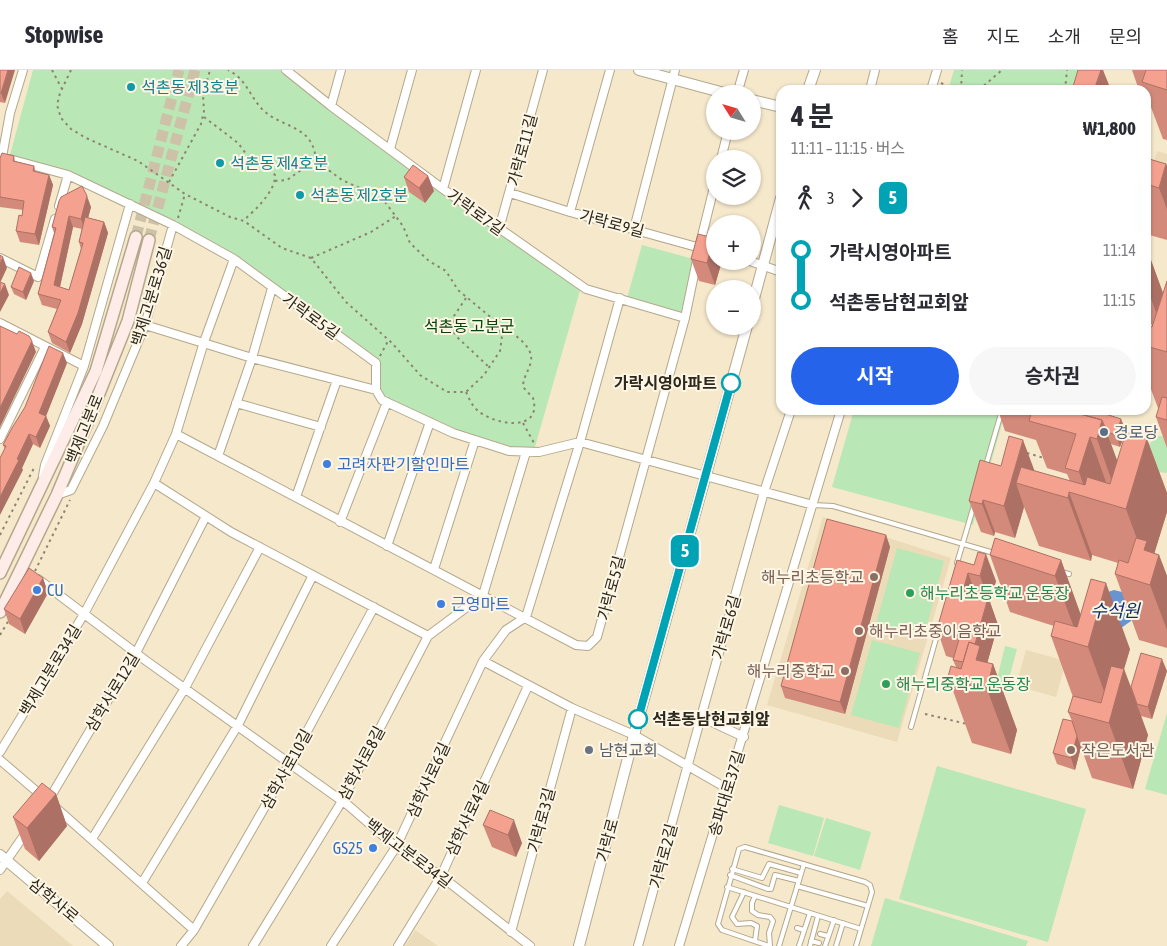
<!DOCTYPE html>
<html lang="ko">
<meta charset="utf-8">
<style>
body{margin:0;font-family:"Asap Condensed","Noto Sans KR",sans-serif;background:#f7f7f7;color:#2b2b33;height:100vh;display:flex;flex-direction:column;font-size:19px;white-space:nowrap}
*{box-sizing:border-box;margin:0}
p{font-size:16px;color:#7c7c81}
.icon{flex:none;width:28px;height:28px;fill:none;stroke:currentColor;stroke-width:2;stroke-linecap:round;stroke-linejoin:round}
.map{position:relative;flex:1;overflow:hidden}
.details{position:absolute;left:776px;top:15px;width:375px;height:330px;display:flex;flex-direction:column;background:#fff;border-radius:15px;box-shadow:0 1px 4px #0004}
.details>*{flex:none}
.badge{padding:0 10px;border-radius:8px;font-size:18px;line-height:32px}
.needle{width:32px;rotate:307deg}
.fabs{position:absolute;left:706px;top:15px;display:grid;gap:10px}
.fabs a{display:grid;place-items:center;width:55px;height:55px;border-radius:50%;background:#fff;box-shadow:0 1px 4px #0004;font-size:25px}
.map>.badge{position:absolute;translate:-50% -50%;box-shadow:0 0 0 2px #fff}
.legs{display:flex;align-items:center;gap:8px;height:55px;padding:0 15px;font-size:16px}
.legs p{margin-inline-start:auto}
.summary{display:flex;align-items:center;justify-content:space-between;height:85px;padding:0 15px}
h1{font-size:28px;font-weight:700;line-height:38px}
.cta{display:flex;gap:10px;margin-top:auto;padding:10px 15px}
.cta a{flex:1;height:58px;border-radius:30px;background:#2563eb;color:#fff;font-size:20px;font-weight:700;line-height:58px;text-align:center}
.cta a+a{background:#f7f7f7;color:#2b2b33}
ul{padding:0 15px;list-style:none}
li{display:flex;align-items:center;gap:18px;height:50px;font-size:19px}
li i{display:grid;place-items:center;width:8px;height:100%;margin:0 6px;background:currentColor}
li i::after{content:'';width:12px;height:12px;margin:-6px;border:4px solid;border-radius:50%;background:#fff}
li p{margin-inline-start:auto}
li:first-child i{background:linear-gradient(#0000 50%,currentColor 0)}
li:last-child i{background:linear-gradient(currentColor 50%,#0000 0)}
header{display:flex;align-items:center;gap:30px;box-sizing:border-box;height:70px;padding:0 25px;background:#fff;border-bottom:1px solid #e1e1e2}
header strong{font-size:24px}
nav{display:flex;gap:28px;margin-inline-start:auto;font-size:18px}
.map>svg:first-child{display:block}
</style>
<header>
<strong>Stopwise</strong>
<nav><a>홈</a><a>지도</a><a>소개</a><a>문의</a></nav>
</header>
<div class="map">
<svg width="1167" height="876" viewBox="0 0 1167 876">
<rect width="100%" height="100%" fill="#f5e8cb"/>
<path fill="#ebdbb8" d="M1157,81L1167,84V124L1146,117Z
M823,447L951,488L897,672L767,635Z
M1026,580L1066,591L1056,627L1016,616Z
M7,821L73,876H0V829Z
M415,860L438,876H405Z"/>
<path fill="#bae7b6" d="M33,0H286L581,217L534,380L509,379L454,361L387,330L377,318L378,291L236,188L72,103L10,85Z
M954,0H1104L1098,20H948Z
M642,175L697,190L682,245L627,228Z
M854,340H1006L973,455L832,417Z
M1158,366H1167V403L1158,402L1148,375Z
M897,478L944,491L924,567L876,554Z
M872,570L920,583L899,658L851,645Z
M1005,576L1017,579L1007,616L996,613Z
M1167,643V725L1145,719Z
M937,696L1086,739L1048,872L899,829Z
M779,735L824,748L813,786L768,773Z
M826,748L871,762L860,800L814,786Z
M885,828L1028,871L1026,876H871Z"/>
<path fill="#6994d2" d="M1114,520L1126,523L1134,545L1131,551L1121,558L1108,522Z"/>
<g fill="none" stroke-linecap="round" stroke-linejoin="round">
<path stroke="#cdc2a8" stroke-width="11" stroke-dasharray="11 5.5" stroke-linecap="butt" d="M136,167L179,0
M149,170L195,0"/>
<defs>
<path id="service" d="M986,395L1002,340
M813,435L833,436L994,483
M957,493L974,435
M1061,502L1069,504
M911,657L939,558
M732,799L762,808L769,794L801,803
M730,805L768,819H771L775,805L799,811
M797,816L868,836
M727,817L861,859
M744,822L732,847L737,854L751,853L757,856L755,871
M755,826L752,833V841L758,845L770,847L773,851L769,863L770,876
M797,858L804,860
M820,864L828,866
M811,871L819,873
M769,876L722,860L718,854L739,779L745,777L865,812L870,815L872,822L856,876
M779,876L804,794
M799,876L810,843
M810,876L818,846
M825,876L834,850
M836,876L843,853"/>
<path id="minor" d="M23,0L10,43L2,87L68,105L173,155L234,189L376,293V320
M286,0L331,36L443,119L586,219L685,248
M870,20L875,0
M931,20L937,0
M737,24L744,0
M331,36L341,0
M390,79L412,0
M721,89L728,61
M443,119L476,0
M510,123L570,142L715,182
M59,136L68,105
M570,142L610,0
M499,159L543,0
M634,159L675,0
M773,161L781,163
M700,174L715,113
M0,188L38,207L55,149
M750,191L781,202
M0,253L84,296
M145,255L252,288L376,320L382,330L453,363L509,381L539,382L580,372L813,435
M236,333L321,357
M176,364L576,575L588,576L597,567L685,248L697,190
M0,369L45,277
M218,386L252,288L272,218
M43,406L45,395L84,296L130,134
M154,413L231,462L428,566
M57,425L71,420L103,356L145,255L173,155
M296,427L337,310
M340,452L387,332
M387,476L430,352
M434,499L475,370
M38,509L145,590L349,736L396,777L441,806L530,876
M483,591L572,638L634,665L728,719
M744,667L701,647L764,422L791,340
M0,682L84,544L154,413L176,364L204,272L234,189
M0,690L42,726
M48,731L136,583L206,446
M55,737L194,860
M92,769L185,618L260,477
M0,800L27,761
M142,813L238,655L313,505
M511,862L572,638
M181,876L194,860L290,693L374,537
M253,876L342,731L428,566L483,525L526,382
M331,876L396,777L483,591L506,560L526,547L580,372L620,228
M398,876L441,806L528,616
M638,876L701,647
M679,876L841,340"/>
<path id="tertiary" d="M639,0L728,24
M808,20L815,0
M752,30L781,37
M752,236L781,128
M0,785L108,876
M579,876L634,665L747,256"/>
<path id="secondary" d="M0,503L96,301L136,167
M0,542L57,425L90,346L128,251L149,170"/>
</defs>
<use href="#service" stroke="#b4a88c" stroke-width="6"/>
<use href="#minor" stroke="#b4a88c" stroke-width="10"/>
<use href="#tertiary" stroke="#b4a88c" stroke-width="12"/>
<use href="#secondary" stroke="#b4a88c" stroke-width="14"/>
<path stroke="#8d8470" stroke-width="2" stroke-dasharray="2.5 4" stroke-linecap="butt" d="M52,0L62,19
M71,0L60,23L57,35L61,48L71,59L86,68L138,91L185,124L230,147L244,151L282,178L311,188L346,232L392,273L420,305L447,322H466L484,305L500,281L502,266L494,250L458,220L446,201L429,191L410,173L403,156L382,128L342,110L315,90C316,82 313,75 308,68C296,55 277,53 264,41C250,28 247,9 228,0
M941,13L956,20
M961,20L962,0
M979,20L1002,0
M1065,20L1067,0
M204,47L238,73L250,89L268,98L275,105C276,121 255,140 244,150
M275,111L287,110L314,91
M169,112L201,54L204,41L203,25L210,0
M178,148L185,124
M311,188L371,162L396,146
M466,228L454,246L451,258L457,267L490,298
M380,286L388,271
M466,322C469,328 471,334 476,339C492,355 543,364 533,328L523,317C523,307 529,301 531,291C534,274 507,260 495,252
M523,353L534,373
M1027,383L1044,388
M0,465L35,396
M35,501L70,430
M0,565L9,550
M925,644L967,654"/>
<use href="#service" stroke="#fff" stroke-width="4"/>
<use href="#minor" stroke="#fff" stroke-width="8"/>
<use href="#tertiary" stroke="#fff" stroke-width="10"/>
<use href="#secondary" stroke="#fdece8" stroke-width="11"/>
</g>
<path fill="#d38a7b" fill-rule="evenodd" d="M0,0L5,33L0,32Z
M1132,0H1167V70L1163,69L1146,24V20H1139Z
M14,86L15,91L34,96L36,102L49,105L53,115L39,175L20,172L16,161L22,146L23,140L0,137V88Z
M1146,88L1166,94L1167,96V170L1146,164Z
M428,106L434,121L425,133L409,122L404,107Z
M59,131L91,137L88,148L104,152L108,163L82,254L70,283L52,273L48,262L57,239L42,235L38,224L54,163L52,157ZM73,157L82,159L79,172L81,179L69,220L60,217Z
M1146,181L1148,182L1163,223L1167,211V378L1156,347L1159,338H1158L1146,306V255L1152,257L1153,255L1146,253Z
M691,189L722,191L715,215L699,211Z
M34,211L26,230L14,224L11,217Z
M67,293L46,346L50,356L40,378L33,374L22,398L23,400L5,379L3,375Z
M998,340H1066L1126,361L1120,377L1111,374L1117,391L1147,369L1167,423V442L1154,483L1159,485L1167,506V578L1139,570L1115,504L1118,493L1092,485L1091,491L1039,476L1024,437L1015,468L995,462L994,466L981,462L969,431L1001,396L1034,401L1070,411L1067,404L1047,398L1036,370L1005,361Z
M1125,340H1134L1133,342Z
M886,465L890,477L845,644L785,628L781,616Z
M990,485L1061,490L1081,545L1130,579L1124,599L1131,617L1167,601L1152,649L1141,646L1148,665L1133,719L1092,708L1081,677L1075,700L1057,694L1053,683L1072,651L1068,642L1073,627L1051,566L1054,556L1010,542Z
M957,490L996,511L990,532L998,555L987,593L993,594L1017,660L1011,684L972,673L948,607L956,597L953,590V588L946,586L937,559Z
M43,508L48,523L25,564L9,554L4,539Z
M56,724L67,756L39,791L25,779L13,747Z
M490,740L522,773L516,787L492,777L483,755Z"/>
<path fill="#ac7164" d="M8,0H15L5,33L1,23Z
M1101,0H1103L1111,20H1094Z
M1166,94L1167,96V139L1159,118Z
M49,105L53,115L39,175L35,164Z
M428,106L434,121L425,133L419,118Z
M87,126L91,137L85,160L81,149Z
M69,146L73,157L58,226L54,215Z
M104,152L108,163L82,254L70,283L66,272Z
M714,168L715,172V191H722L715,215L707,193Z
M1148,182L1167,234L1162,258L1146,215V186Z
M3,187L7,198L0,213V194Z
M31,203L34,211L26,230L23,222Z
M5,214L9,225L0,242V223Z
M32,271L36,282L0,357V338Z
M63,283L67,293L46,346L50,356L40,378L36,367L39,343Z
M1028,340H1048L1032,352Z
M1121,349L1126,361L1120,377L1116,365Z
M1102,350L1120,398L1114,417L1097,369Z
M29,364L33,374L22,398L23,400L0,445V427Z
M1090,367L1107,415L1088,428L1079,402Z
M1147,369L1167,423V442L1153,488L1159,485L1167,506V560L1150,515L1149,502L1126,439Z
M1023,370L1035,402L1016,413L1024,437L1015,468L1004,436Z
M1069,422L1092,485L1091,491L1068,428Z
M983,430L995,462L994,466L982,434Z
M886,465L890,477L845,644L840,632Z
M986,484L996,511L990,532L998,555L987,594H993L1017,660L1011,684L983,608L969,594L988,529L980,506Z
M1061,490L1081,546L1076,563L1055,506Z
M968,503L978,530L963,521Z
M43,508L48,523L25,564L20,549Z
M1106,513L1130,579L1124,599L1148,665L1133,719L1109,653L1112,643L1088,577Z
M1162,589L1167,601L1152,649L1148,637Z
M1077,666L1081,677L1075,700L1071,688Z
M56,724L67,756L39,791L27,758Z
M514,750L522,773L516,787L508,765Z"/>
<path fill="#f5a18f" stroke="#ac7164" d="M0,0H8L1,23H0Z
M1078,0H1101L1094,20H1072Z
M1146,0H1167V20L1142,12Z
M2,83L14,86L13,91L34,96L33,101L49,105L35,164L16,161L19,145L22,146L24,131L0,127V88Z
M1146,88L1166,94L1159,118L1146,114Z
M413,95L428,106L419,118L404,107Z
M82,116L87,126L81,149L69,146L54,215L69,220L83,173L79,172L85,147L104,152L78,243L66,272L48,262L61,230L38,224L56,158L52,157L59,131L61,127Z
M698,164L714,168L707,193L691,189Z
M0,185L3,187L0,194Z
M19,197L31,203L23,222L11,217Z
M1167,211V282L1146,276V255L1152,257Z
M0,212L5,214L0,223Z
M0,256L17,264L19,261L29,266L32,271L0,338Z
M49,276L63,283L39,343L46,346L36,367L29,364L17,389L19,390L0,427V388L6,376L3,375L12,358L25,337Z
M1162,327L1167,328V350L1156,347Z
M1032,340H1066L1102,350L1097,369L1090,367L1079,402L1065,398L1076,364L1029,351Z
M1082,340H1093L1121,349L1116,365L1107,362L1102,350L1080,344Z
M1126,362L1147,369L1126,439L1069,422L1068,428L1016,413L1021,397L1085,415L1087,407L1110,414Z
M1009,366L1023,370L1004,436L983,430L982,434L969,431L980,390L1001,396Z
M827,449L886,465L840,632L781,616Z
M995,468L1061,490L1055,506L990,485Z
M1136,468L1147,471L1144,480L1159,485L1150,515L1115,504L1119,490L1128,493Z
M978,482L986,484L980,506L968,503L963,521L988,528L975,574L969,572L963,592L953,590L960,566L937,559L957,490L974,495Z
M29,498L43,508L20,549L4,539Z
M1091,509L1106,513L1088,577L1051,566L1055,551L1077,557Z
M969,572L980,576L976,590L993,594L987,618L948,607L951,596L961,599Z
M1141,583L1162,589L1148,637L1137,634L1131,617Z
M1111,596L1124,599L1109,653L1068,642L1073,626L1101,633Z
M1063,649L1072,651L1077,666L1071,688L1053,683Z
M42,713L56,724L27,758L13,747Z
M490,740L514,750L508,765L483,755Z"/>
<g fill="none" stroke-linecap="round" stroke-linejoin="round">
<defs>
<path id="line-1" d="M638,649L731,313"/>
</defs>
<use href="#line-1" stroke="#fff" stroke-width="11"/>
<use href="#line-1" stroke="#00a3b4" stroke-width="8"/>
</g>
<g fill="#0f9aa8" stroke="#fef6e5" stroke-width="2">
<circle cx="131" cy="17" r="5"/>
<circle cx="220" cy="93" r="5"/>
<circle cx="300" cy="125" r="5"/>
</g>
<g fill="#fff" stroke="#00a3b4" stroke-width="2.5">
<circle cx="731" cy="313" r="9"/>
<circle cx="638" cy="649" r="9"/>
</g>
<circle fill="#5c6f8a" stroke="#fef6e5" stroke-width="2" cx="1104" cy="362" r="5"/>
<g fill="#3f7fe0" stroke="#fef6e5" stroke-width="2">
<circle cx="327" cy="394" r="5"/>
<circle cx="37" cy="520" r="5"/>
<circle cx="441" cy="534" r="5"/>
<circle cx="373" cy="778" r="5"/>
</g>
<g fill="#8d6e63" stroke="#fef6e5" stroke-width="2">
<circle cx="874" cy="507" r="5"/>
<circle cx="859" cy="561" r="5"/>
<circle cx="845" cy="601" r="5"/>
<circle cx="1071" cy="680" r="5"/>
</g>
<g fill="#2e9e5b" stroke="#fef6e5" stroke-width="2">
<circle cx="910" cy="523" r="5"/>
<circle cx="886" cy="614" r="5"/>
</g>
<circle fill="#6b7280" stroke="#fef6e5" stroke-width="2" cx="589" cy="680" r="5"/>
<g text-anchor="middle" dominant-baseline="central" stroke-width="4" stroke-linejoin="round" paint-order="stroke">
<g font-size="16" fill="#0d838f" stroke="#fef6e5" text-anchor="start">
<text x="141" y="17">석촌동 제3호분</text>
<text x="230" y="93">석촌동 제4호분</text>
<text x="310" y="125">석촌동 제2호분</text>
</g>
<g font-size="16" fill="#2d281d" stroke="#fef6e5">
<text transform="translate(522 80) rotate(-75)">가락로11길</text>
<text transform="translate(476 142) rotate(36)">가락로7길</text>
<text transform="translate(612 153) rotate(15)">가락로9길</text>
<text transform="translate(151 226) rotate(-73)">백제고분로36길</text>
<text transform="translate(311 246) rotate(36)">가락로5길</text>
<text transform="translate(84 359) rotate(-68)">백제고분로</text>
<text transform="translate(611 518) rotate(-75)">가락로5길</text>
<text transform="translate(726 557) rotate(-74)">가락로6길</text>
<text transform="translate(50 600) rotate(-59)">백제고분로34길</text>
<text transform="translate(112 622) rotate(-59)">삼학사로12길</text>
<text transform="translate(361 693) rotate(-62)">삼학사로8길</text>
<text transform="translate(286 699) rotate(-61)">삼학사로10길</text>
<text transform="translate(428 710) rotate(-65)">삼학사로6길</text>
<text transform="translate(726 723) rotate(-73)">송파대로37길</text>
<text transform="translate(467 748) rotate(-65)">삼학사로4길</text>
<text transform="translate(541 750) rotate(-75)">가락로3길</text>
<text transform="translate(607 770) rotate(-75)">가락로</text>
<text transform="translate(409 783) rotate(37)">백제고분로34길</text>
<text transform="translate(663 786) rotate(-75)">가락로2길</text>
<text transform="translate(54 830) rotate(40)">삼학사로</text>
</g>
<g font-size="16" fill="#064407" stroke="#fef6e5">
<text x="469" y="256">석촌동 고분군</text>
</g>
<g font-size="16" font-weight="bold" fill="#2d281d" stroke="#fef6e5" text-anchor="end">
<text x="717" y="313">가락시영아파트</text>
<text x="652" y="649" text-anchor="start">석촌동남현교회앞</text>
</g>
<g font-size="16" fill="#4e5e75" stroke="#fef6e5" text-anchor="start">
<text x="1114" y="362">경로당</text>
</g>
<g font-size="16" fill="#366cbe" stroke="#fef6e5" text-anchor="start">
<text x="337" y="394">고려자판기할인마트</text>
<text x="47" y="520">CU</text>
<text x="451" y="534">근영마트</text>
<text x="363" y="778" text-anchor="end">GS25</text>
</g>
<g font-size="16" fill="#785e54" stroke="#fef6e5" text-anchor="end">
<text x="864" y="507">해누리초등학교</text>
<text x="869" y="561" text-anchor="start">해누리초중이음학교</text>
<text x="835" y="601">해누리중학교</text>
<text x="1081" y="680" text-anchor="start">작은도서관</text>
</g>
<g font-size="16" fill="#27864d" stroke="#fef6e5" text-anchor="start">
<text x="920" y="523">해누리초등학교 운동장</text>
<text x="896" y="614">해누리중학교 운동장</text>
</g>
<g font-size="16" fill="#5b616d" stroke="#fef6e5" text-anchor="start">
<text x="599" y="680">남현교회</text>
</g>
<g font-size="18" font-style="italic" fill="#063168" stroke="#fef6e5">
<text x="1115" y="540">수석원</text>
</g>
</g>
</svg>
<div class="fabs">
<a><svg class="needle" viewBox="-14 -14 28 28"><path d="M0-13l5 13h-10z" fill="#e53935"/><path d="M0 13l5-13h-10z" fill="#7c7c81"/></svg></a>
<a><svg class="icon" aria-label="layers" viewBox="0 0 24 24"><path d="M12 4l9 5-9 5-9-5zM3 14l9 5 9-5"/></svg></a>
<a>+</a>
<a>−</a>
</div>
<b class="badge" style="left:685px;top:481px;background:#00a3b4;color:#fff">5</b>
<section class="details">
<div class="summary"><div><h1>4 분</h1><p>11:11 – 11:15 · 버스</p></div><b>₩1,800</b></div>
<div class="legs"><svg class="icon" aria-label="walk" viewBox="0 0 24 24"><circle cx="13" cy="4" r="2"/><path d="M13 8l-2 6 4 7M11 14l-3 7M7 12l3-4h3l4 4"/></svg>3<svg class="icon" aria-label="forward" viewBox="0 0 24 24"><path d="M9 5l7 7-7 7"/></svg><b class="badge" style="background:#00a3b4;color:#fff">5</b></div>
<ul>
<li><i style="color:#00a3b4"></i><b>가락시영아파트</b><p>11:14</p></li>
<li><i style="color:#00a3b4"></i><b>석촌동남현교회앞</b><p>11:15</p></li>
</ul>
<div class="cta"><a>시작</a><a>승차권</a></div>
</section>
</div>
